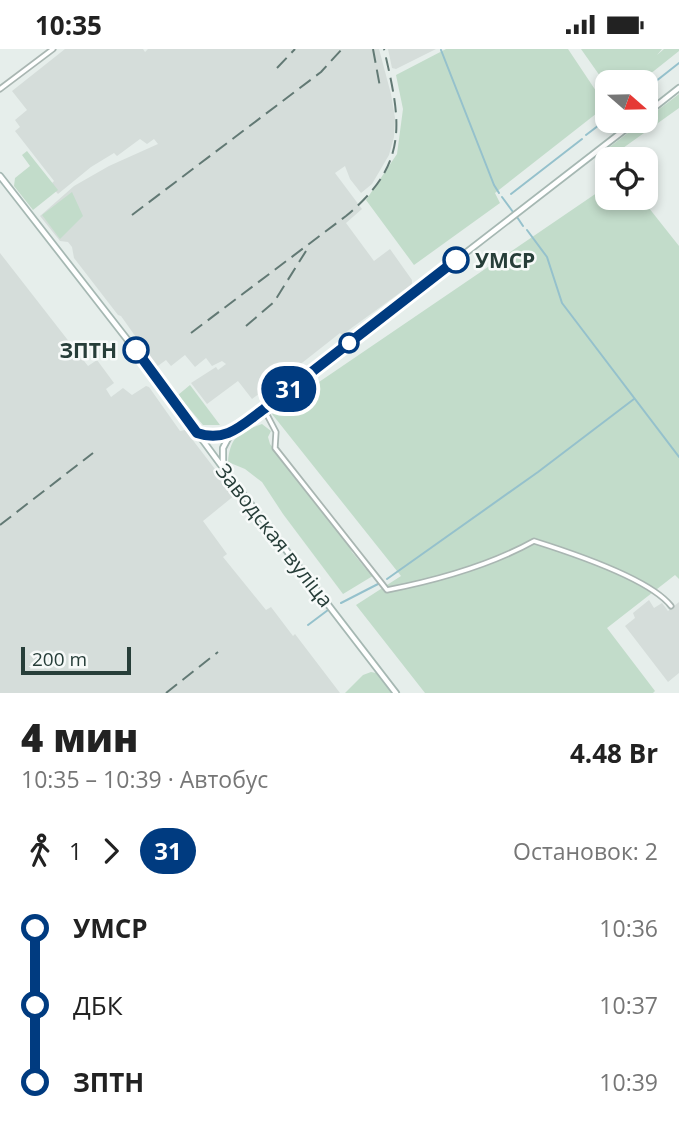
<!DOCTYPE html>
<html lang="ru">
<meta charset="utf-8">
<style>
body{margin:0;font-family:"Open Sans",sans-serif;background:#f2f2f2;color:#222;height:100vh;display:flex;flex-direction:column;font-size:26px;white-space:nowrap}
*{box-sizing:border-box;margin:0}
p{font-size:23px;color:#767676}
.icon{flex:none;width:38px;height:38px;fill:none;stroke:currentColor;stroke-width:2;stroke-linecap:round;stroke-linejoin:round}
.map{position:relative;height:644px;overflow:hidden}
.drawer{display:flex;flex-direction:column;background:#fff;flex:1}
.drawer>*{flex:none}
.badge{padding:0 14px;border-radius:23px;font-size:24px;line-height:46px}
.needle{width:46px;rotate:110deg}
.controls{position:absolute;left:595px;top:21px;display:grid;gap:14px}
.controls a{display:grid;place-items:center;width:63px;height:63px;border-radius:14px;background:#fff;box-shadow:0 4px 10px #0003;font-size:35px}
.scale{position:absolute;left:21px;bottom:18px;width:110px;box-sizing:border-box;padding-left:7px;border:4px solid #273e39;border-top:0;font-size:19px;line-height:24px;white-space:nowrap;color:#273e39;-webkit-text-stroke:5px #f7faf9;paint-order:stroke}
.map>.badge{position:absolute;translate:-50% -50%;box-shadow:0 0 0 4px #fff}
.legs{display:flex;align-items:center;gap:10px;height:77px;padding:0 21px;font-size:23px}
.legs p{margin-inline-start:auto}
.summary{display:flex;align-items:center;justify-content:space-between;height:119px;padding:0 21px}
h1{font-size:38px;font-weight:800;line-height:52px}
ul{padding:0 21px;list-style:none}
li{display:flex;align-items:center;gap:24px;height:77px;font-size:26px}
li i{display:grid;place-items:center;width:10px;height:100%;margin:0 9px;background:currentColor}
li i::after{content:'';width:18px;height:18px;margin:-9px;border:5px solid;border-radius:50%;background:#fff}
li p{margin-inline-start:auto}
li:first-child i{background:linear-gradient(#0000 50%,currentColor 0)}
li:last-child i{background:linear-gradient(currentColor 50%,#0000 0)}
.status{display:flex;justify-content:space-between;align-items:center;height:49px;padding:0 35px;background:#fff;direction:ltr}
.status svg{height:19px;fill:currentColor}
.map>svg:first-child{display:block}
</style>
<div class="status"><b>10:35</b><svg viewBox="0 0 49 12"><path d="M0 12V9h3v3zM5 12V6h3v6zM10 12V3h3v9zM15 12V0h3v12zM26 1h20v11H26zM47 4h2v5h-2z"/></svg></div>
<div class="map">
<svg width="679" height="644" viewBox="0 0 679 644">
<rect width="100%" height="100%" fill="#e6eeeb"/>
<path fill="#d5ddda" d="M65,0H143L145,3L148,0H379L391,45L395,69L394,88L389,106L372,135L361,144L350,130L345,117L335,124L362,160L346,174L374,212L390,200L412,231V235L342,286L340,284L265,343L264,341L252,350L238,332L207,355L191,334L216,318L218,321L226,315L222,312L212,317L206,309L195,318L185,306L171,317L166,311L155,319L138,296V291L121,267L118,266L74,209L72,198L68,193L60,192L40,167L74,137L109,117L158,95L154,90L147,95L140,90L117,107L114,104L91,118L58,145L50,136L54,132L15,82L20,78L15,71L27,61L12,42Z
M388,0H436L396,20L392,19Z
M0,204L88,317L97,311L114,334L106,340L111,348L123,339L132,346L146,337L149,338L180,382L185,381L235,446L203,472L227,505L223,508L266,561L271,558L293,587L295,585L340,644H0Z
M649,551L654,559L662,554L668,562L679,553V624L668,633L625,577L635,569L633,564Z"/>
<path fill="#c2dcca" d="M446,0H568L606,57L495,144L500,154L414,216L366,151L397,105L403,60L396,26Z
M581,0H662L657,6L664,0H679V2L640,33H607V37Z
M679,45V59L609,109L603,103Z
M27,102L58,141L33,161L14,137L15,129L30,117L22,106Z
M607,137V149H641L679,197V530L675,526L607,579L655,642L653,644H425L356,556L401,527L272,365Z
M72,143L83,167L60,190L42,166Z
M190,336L220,376H203L178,346Z
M262,375L271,382L268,388L270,395L343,485L352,503L366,520L373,518L376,525L343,545L283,465L262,433L245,420L228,413C230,388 239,383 262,375Z
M371,623L376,624L393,644H345L363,626Z"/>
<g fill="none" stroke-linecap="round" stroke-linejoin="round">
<path stroke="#95c1cc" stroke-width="2" d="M441,1L494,136L499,144
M646,40L679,14
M586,86L607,70
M511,145L582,90
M502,148L513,163
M517,168L523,177
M527,181L547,208L562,254L679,408
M387,530L538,423L634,350
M341,554L378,535
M308,576L328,561"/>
<defs>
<path id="minor" d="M0,40L53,0
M264,360L276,383L275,399L387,541C438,531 489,517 534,492C569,503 649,529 671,557"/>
<path id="secondary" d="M646,65L679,39
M0,127L151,321L223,419L396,644
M198,384L217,388L224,386L264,360L636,72
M223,418V399L231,384"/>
</defs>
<use href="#minor" stroke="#a9b6b2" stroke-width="7"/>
<use href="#secondary" stroke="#a6b8b3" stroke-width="8"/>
<use href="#minor" stroke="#fff" stroke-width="3.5"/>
<use href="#secondary" stroke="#fff" stroke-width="4.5"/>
<path stroke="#627974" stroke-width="2" stroke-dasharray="14 7" stroke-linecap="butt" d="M373,0L380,38
M277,19L295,0
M132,166L321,23L342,0
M246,277L274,253L306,202
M191,284L346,167C410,114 401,73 384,0
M0,476L93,404
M166,644L218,603"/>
</g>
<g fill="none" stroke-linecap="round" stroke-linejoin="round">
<defs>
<path id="line-1" d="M136,301L197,384C226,394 242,376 264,360L456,211"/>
</defs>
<use href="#line-1" stroke="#fff" stroke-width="16"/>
<use href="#line-1" stroke="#003b80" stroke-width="10"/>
</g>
<g fill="#fff" stroke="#003b80" stroke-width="3.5">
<circle cx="456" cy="211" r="12"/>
<circle cx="349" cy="294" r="9"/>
<circle cx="136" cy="301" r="12"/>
</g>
<g text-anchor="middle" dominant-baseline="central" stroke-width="5" stroke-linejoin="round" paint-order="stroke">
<g font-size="21" font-weight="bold" fill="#273e39" stroke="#f7faf9" text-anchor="start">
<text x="475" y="211">УМСР</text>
<text x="117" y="301" text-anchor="end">ЗПТН</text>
</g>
<g font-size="21" fill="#273e39" stroke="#f7faf9">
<text transform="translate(275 486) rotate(52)">Заводская вуліца</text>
</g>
</g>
</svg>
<div class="controls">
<a><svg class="needle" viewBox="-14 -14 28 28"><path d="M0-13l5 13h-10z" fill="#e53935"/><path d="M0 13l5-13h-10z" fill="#767676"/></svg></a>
<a><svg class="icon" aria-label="locate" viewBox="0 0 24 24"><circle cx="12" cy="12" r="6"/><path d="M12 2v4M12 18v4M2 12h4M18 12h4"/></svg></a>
</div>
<div class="scale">200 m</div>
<b class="badge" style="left:289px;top:340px;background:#003b80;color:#fff">31</b>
</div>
<section class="drawer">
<div class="summary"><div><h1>4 мин</h1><p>10:35 – 10:39 · Автобус</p></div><b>4.48 Br</b></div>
<div class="legs"><svg class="icon" aria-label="walk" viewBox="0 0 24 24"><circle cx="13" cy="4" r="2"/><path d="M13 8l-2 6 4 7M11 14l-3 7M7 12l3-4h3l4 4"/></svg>1<svg class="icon" aria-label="forward" viewBox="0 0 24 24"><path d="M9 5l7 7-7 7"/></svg><b class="badge" style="background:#003b80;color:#fff">31</b><p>Остановок: 2</p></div>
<ul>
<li><i style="color:#003b80"></i><b>УМСР</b><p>10:36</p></li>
<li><i style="color:#003b80"></i><span>ДБК</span><p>10:37</p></li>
<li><i style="color:#003b80"></i><b>ЗПТН</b><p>10:39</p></li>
</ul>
</section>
